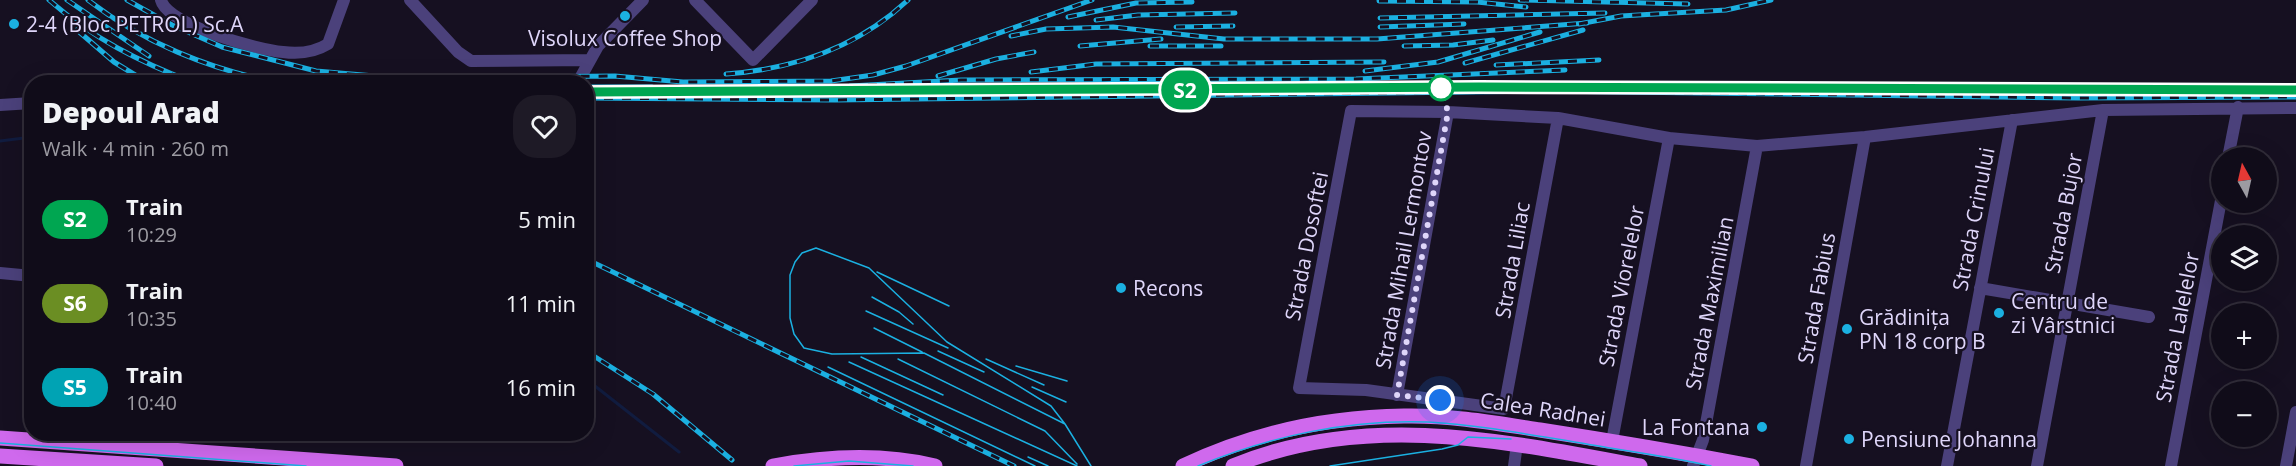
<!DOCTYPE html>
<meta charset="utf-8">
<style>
body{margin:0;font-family:"Open Sans",sans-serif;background:#1e1a26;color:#f1f3f6;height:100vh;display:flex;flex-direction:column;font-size:22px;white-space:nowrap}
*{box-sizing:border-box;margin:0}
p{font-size:20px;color:#9c9ba2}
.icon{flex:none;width:33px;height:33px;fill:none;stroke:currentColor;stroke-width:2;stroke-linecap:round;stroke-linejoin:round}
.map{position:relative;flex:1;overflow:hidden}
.panel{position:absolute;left:24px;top:75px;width:570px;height:366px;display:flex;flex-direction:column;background:#100c19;border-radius:24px;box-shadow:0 6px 24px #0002,0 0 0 2px #302c38}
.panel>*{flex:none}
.badge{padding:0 12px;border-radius:20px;font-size:21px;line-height:39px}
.needle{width:39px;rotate:352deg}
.tools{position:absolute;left:2211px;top:147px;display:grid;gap:12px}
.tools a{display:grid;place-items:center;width:66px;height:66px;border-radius:50%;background:#100c19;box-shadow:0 6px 24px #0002,0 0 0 2px #302c38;font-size:30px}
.you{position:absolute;width:30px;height:30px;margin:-15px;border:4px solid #fff;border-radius:50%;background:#1a73e8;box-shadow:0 0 0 9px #1a73e833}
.map>.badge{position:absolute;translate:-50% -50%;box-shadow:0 0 0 3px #fff}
.round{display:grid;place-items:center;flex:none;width:63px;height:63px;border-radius:24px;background:#1e1a26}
.summary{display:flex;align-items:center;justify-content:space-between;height:102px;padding:0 18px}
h1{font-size:28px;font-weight:800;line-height:45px}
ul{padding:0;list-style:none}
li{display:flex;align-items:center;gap:18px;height:84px;padding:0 18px}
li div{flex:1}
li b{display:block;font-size:22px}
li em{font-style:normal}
li .badge{min-width:66px;font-weight:700;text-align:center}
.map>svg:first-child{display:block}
</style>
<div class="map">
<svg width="2296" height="466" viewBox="0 0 2296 466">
<rect width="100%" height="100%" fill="#161021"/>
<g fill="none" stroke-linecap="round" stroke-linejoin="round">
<path stroke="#111c3f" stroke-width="3" d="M0,141L32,137
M586,379L679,452"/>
<path stroke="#4b417b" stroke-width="12" d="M161,0C167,25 258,50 283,52C298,54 315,52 328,44L344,0
M410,0L458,52L471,61L590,60
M695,0L753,60L812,0
M578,82L598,46L643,0
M0,105L32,103
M1558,118L1504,409L1366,390L1299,388L1351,111L1448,112L1558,118L1669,138L1757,146L1865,137L2103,110L2296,108
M2228,158L2238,107
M0,273L32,276
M1980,288L2149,317
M1397,395L1448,112
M1612,441L1669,138
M159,449L162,434
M1514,466L1517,444
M1693,466L1703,440L1757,146
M1806,466L1865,137
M1947,466L2012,120
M2037,466L2103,110
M2171,466L2222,195
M2286,466L2296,412"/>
<path stroke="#cf69ed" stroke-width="15" d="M0,438L396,466
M0,456L156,466
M773,466C827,456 881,453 935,466
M1183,466C1252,433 1328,417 1404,416C1450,415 1495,423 1540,430C1611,441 1682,453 1752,466
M1233,466C1366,411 1504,441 1640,466"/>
<path stroke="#1bb0e1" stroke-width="1.5" d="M877,272L949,306
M872,297L899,312L913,324
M866,311L948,348
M874,328L922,352
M938,351L984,372
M861,357L943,395
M898,359L1045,431L1077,464
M986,359L1044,385
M849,362L1077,466
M1016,366L1067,381
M828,367L1035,466
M1032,387L1066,402
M1065,424L924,353L832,354L804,348L794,334L790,318V275L795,262L802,253L816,248L869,268L947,342L1051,406L1065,424L1091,466
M0,443L306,466
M1028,457L1048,466
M794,466L849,461L913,466
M1198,466C1270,436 1350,419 1428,422C1480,425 1530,435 1581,443C1624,451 1668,456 1711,466
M1330,466L1442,449L1458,445L1468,437L1511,439"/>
<defs>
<path id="rail" d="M49,0C92,38 140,62 192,82
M67,0L149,56
M88,0C142,42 209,69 275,82
M127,0L172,25L222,47L316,71L398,78L615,76L683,82L831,81L873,75L906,66L1092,0
M1520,0L1688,4
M1379,1L1477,2L1526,7
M1068,17L1136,3L1192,2
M1380,18L1605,13
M1096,20L1138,15L1235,13
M1579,24L1621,16L1726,10L1771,0
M1176,27L1233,26
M1380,27L1464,24
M77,30L114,62L145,81
M1011,36L1046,29L1113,27L1224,39H1377L1587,23
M1080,46L1161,39
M1150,46H1221
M1404,46L1453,45L1493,40
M1465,63L1583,30
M1496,65L1599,60
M1365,71L1438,62L1540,32
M1031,72L1096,64L1384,62
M726,74C794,69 857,48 908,0
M938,76L996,59L1034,52
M850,86L961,80L1356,79L1565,70
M586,87H652
M586,98L835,100L1546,91L2078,98L2296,97
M586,259L1014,466
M586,351L653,394L732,460"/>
</defs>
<use href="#rail" stroke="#1bb0e1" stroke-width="5"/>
<use href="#rail" stroke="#161021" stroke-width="3" stroke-dasharray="9" stroke-linecap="butt"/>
</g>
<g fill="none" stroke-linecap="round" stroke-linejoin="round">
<defs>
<path id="line" d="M586,92L1479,87L2296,90"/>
</defs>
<use href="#line" stroke="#fff" stroke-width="14"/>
<use href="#line" stroke="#00a651" stroke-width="9"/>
<path stroke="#dfd6fa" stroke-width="6" stroke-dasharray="0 10.8" d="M1440,400L1397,395L1448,112L1441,88"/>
</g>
<g fill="#1bb0e1" stroke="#161021" stroke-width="2">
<circle cx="625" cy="16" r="6"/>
<circle cx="14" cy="24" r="6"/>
<circle cx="1121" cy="288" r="6"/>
<circle cx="1999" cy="313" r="6"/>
<circle cx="1847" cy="329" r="6"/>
<circle cx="1762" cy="427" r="6"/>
<circle cx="1849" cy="439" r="6"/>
</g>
<circle fill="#fff" stroke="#00a651" stroke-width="3" cx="1441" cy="88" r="12"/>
<g text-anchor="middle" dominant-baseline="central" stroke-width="4.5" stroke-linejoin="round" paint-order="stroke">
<g font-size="21" fill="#dfd6fa" stroke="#161021" text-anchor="start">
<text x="26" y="24">2-4 (Bloc PETROL) Sc.A</text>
<text x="625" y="38" text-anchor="middle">Visolux Coffee Shop</text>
<text x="1133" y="288">Recons</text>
<text x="2011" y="301">Centru de<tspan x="2011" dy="24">zi Vârstnici</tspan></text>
<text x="1859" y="317">Grădinița<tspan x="1859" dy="24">PN 18 corp B</tspan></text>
<text x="1750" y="427" text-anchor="end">La Fontana</text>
<text x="1861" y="439">Pensiune Johanna</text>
</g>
<g font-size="21" fill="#dfd6fa" stroke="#161021">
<text transform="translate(2063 213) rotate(-79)">Strada Bujor</text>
<text transform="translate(1973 219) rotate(-79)">Strada Crinului</text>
<text transform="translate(1306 246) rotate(-79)">Strada Dosoftei</text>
<text transform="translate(1403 250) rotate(-80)">Strada Mihail Lermontov</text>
<text transform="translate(1512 260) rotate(-80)">Strada Liliac</text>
<text transform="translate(1621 286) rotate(-79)">Strada Viorelelor</text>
<text transform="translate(1816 298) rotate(-80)">Strada Fabius</text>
<text transform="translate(1709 303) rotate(-79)">Strada Maximilian</text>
<text transform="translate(2177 327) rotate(-79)">Strada Lalelelor</text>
<text transform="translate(1543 409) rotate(9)">Calea Radnei</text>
</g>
</g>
</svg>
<div class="tools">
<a><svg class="needle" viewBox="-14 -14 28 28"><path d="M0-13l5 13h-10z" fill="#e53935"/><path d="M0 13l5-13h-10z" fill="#9c9ba2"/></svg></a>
<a><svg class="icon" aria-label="layers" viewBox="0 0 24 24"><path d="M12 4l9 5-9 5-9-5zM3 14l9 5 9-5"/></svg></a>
<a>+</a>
<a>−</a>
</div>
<div class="you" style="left:1440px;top:400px"></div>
<b class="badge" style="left:1185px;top:90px;background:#00a651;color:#fff">S2</b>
<section class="panel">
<div class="summary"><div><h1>Depoul Arad</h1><p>Walk · 4 min · 260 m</p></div><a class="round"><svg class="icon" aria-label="heart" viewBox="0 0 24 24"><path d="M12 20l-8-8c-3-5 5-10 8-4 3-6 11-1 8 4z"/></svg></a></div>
<ul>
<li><span class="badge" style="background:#00a651;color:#fff">S2</span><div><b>Train</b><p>10:29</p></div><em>5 min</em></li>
<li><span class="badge" style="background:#6b8e23;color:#fff">S6</span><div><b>Train</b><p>10:35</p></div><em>11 min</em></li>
<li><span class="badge" style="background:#00a3b4;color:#fff">S5</span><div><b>Train</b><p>10:40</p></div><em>16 min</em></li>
</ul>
</section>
</div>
